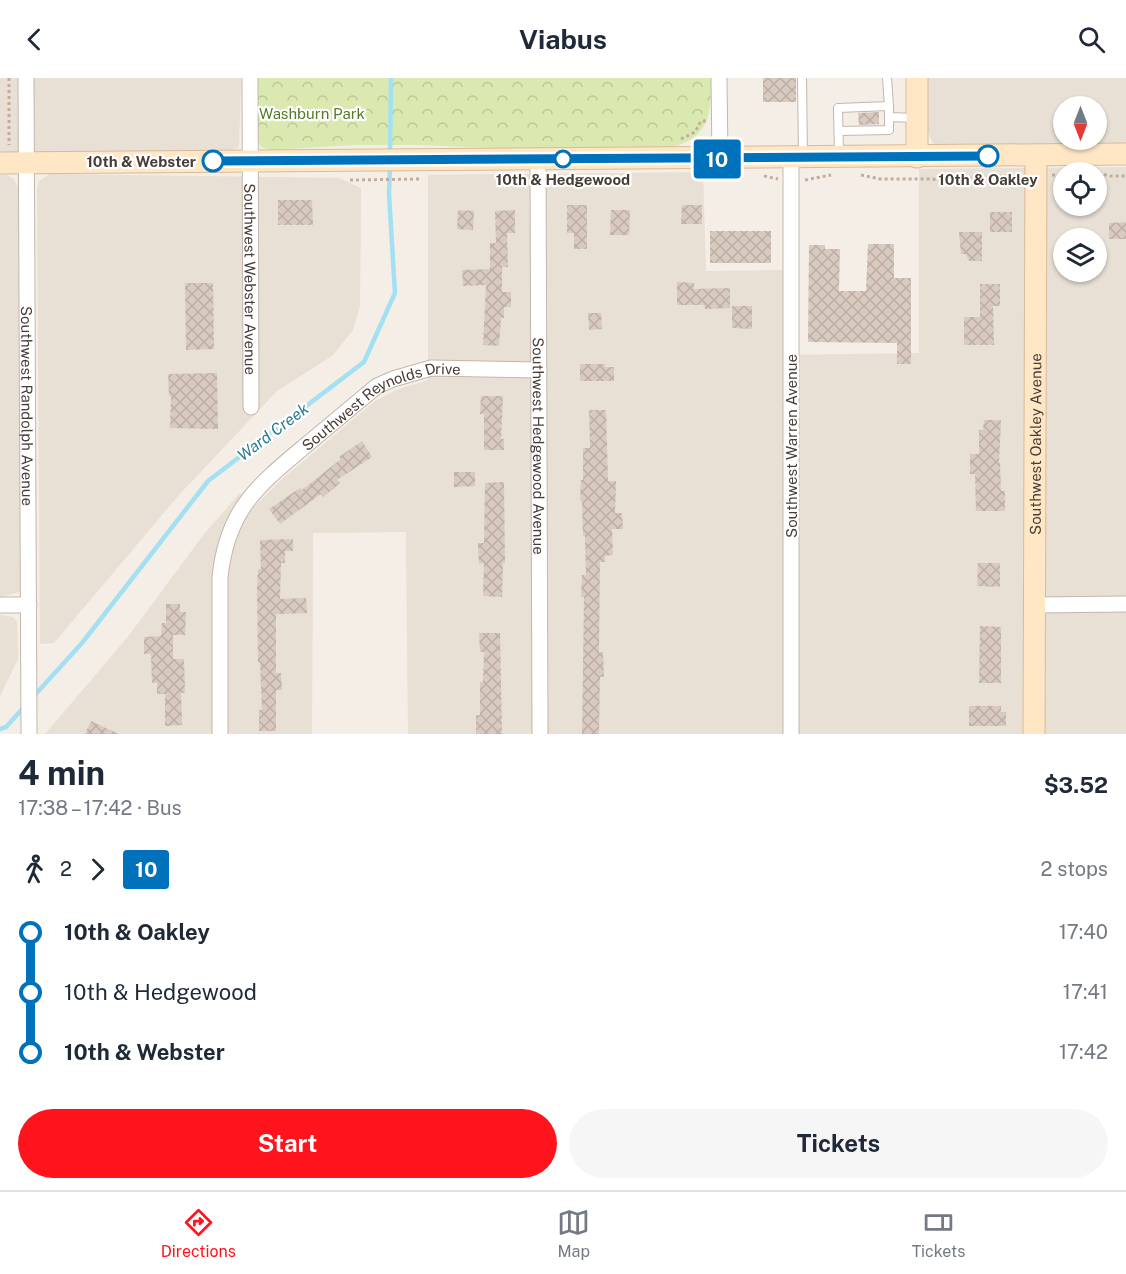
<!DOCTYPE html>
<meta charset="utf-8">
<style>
body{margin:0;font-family:"Public Sans",sans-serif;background:#f6f6f7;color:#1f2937;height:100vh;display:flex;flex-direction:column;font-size:22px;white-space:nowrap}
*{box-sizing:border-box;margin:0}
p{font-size:20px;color:#747a83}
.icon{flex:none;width:33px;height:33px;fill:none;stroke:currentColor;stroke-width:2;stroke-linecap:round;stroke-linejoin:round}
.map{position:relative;height:656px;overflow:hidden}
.details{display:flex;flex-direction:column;background:#fff;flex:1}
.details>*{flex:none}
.badge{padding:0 12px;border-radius:4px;font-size:21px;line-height:39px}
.needle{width:39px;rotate:180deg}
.tools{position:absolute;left:1053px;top:18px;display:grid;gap:12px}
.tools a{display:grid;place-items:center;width:54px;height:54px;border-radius:50%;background:#fff;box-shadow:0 2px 4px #0004;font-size:30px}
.map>.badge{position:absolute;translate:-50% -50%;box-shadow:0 0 0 3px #fff}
.legs{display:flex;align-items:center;gap:9px;height:66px;padding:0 18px;font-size:20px}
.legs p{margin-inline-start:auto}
.summary{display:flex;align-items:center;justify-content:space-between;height:102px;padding:0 18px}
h1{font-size:33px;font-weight:700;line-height:45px}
.action{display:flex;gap:12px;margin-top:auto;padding:12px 18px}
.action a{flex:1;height:69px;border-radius:36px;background:#ff131c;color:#fff;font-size:24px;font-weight:700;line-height:69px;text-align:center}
.action a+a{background:#f6f6f7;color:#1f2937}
ul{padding:0 18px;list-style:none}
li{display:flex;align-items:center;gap:21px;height:60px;font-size:22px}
li i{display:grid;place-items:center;width:9px;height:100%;margin:0 8px;background:currentColor}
li i::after{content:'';width:15px;height:15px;margin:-8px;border:4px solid;border-radius:50%;background:#fff}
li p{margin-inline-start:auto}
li:first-child i{background:linear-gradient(#0000 50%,currentColor 0)}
li:last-child i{background:linear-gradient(currentColor 50%,#0000 0)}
header{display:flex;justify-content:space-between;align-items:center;height:78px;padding:0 18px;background:#fff;font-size:27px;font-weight:700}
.tabs{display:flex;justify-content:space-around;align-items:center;height:84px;border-top:2px solid #e0e1e3;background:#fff;font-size:16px;color:#747a83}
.tabs a{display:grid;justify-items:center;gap:3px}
.tabs .on{color:#ff131c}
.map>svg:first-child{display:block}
</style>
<header><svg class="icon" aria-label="back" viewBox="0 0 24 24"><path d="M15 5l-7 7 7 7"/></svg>Viabus<svg class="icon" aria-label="search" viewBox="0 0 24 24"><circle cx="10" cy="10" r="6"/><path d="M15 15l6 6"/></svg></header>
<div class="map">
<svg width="1126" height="656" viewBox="0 0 1126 656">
<defs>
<pattern id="park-crowns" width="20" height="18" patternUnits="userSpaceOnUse" patternTransform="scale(1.5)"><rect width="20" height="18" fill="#dae9af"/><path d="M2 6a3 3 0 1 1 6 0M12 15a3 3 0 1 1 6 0" fill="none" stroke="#bcc997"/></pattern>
<pattern id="building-cross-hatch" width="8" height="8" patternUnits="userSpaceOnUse" patternTransform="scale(1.5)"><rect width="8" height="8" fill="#d9cabf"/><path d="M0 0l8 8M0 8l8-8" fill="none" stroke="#bcaea5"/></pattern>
</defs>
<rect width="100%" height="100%" fill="#f4eee7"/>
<path fill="#e8dfd5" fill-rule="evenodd" d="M0,0H241L239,69L232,73L0,76Z
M927,0H1126V68L939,69L933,65L929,57L927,48ZM1064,28H1096V62H1064Z
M1126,89V656H408L406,454L313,455L312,656H45L127,560L204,456L240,415L256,427L281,402L375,323L396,312L428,302V97L703,94L706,193L784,192V277L919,275V91ZM1064,94H1096V128H1064ZM1064,160H1096V194H1064Z
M50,96L339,100L361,110L360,228L353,252L332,278L277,313L178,418L54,565L40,566L37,110L39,103Z
M0,97H7L14,101L21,116L22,506L20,514L0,519Z
M0,537L13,539L17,544L18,581L0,618Z"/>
<path fill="url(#park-crowns)" d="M258,0H711C711,34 711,58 673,69L492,70L416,67H356L271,72L261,69L257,60Z"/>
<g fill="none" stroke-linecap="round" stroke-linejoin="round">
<path stroke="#a2e0f2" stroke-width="4.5" d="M390,75L391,0
M33,619L82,565L208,403L364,284L395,215L389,116L390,87
M0,651L6,649L25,628"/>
</g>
<path fill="url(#building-cross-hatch)" d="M763,0H796V24H763Z
M879,34V46L859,47L858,35Z
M278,122H312L313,147H278Z
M567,127H587V171H574V155H567Z
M682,127H702V146H681Z
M458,132L474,133L473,152L457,151Z
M515,132V155H507L508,189H502V214H511V229H504V240H501L499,268L483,267L486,207L463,208L462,192L490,191V165H496L495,133Z
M611,132H630L629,157H610Z
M990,134H1012V154H990Z
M1126,144V161H1109V145Z
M710,153H771V185H710Z
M959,154H982V183H969L966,176H961Z
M868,166H894V200H911V286H897V265L808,264L809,167H825V171H840L839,213H866Z
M677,204L694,205V211L730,210V230L705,231L704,227H677Z
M185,205H213L214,271L186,272Z
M980,206H1000V228H993L994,267H964V239H980Z
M732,228H752V251L732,250Z
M588,235H601L602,251L589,252Z
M580,286H605V289H614V303H580Z
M217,295L218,351L170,350L171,318H169L168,296Z
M481,318H503L501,361H504V372H484V336H480Z
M589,332H606L608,403H616L615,435H622L623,451H612L613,477L605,478V484H600L599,575L603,574L604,599H600L599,656H582L584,519H581L582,497H586L585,458H583L582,423H580L581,402H583V370H590Z
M984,342H1001L999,385H1000L1001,413H1005V433H976L975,396H970V376H979V352H983Z
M362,363L372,379L337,402L340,405L323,419L321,416L280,446L269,431L300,410L302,412L341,381L339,379Z
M454,394H475V408L454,409Z
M504,404L505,485H503L502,519L483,518L484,485L479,486L478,465H484L485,405Z
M293,461V473H285V485H281L280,521L306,520L307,535L276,536V595H281L282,612H276V653H259V632H262L260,584H258L257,513L258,491H261L260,462Z
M978,485H1000V509L977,508Z
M166,526H180V534H186L185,557H173V581H184L185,615H181L182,647L165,648V616H157V605H152L151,576H144V559L161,558L162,545H166Z
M980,548L1001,549V605H979Z
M479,555H500L502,656H476V637H480V604H483L484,574H480Z
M969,628H1001V634H1006V648H969Z
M91,643L119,656H85Z"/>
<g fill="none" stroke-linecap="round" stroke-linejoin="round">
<defs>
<path id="lane" d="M802,0L803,78
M887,0L889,28
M839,53L889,52V39
M839,78L838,30L889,28V39L917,40"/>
<g id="street">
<path id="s1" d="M26,0L29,656"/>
<path id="s2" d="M250,0L251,329"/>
<path d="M719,0L720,81"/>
<path d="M791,80V656"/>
<path id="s3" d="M538,82L540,656"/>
<path d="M0,527H29"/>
<path d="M1036,527L1126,526"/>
<path id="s4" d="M220,656V499C227,432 257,408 305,368C329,348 353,328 377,308L393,301L431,290L539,292"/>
</g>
<g id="secondary">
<path d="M917,79V0"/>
<path d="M0,85L1126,76"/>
<path id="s5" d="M1034,656L1036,78"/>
</g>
</defs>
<use href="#lane" stroke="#c3b7ac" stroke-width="10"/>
<use href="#street" stroke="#c3b7ac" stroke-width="17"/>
<use href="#secondary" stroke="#d8bb98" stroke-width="23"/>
<path stroke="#c2ad9a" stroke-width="3" stroke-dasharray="3 3" stroke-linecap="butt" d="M9,0V67
M681,61L695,54L701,43H706
M1098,95L1110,98H1126
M861,97L880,101H930L941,102L1018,97
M1052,97H1064
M764,98L778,101
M350,102L422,101
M805,102L831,97"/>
<use href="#lane" stroke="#fff" stroke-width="8"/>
<use href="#street" stroke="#fff" stroke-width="15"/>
<use href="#secondary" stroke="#ffe7c6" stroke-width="21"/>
</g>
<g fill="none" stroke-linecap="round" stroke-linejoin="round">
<defs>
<path id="line-1" d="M213,83L988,78"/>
</defs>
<use href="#line-1" stroke="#fff" stroke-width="14"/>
<use href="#line-1" stroke="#0072bc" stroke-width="9"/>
</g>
<g fill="#fff" stroke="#0072bc" stroke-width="3">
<circle cx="988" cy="78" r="10"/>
<circle cx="563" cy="81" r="8"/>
<circle cx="213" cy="83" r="10"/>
</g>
<g text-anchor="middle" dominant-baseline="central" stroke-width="4.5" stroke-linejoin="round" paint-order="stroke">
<g font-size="15" fill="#567b27" stroke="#fff">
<text x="312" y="35">Washburn Park</text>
</g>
<g font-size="15" font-weight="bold" fill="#473d36" stroke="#fff">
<text x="196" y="83" text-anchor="end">10th &amp; Webster</text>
<text x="563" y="101">10th &amp; Hedgewood</text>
<text x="988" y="101">10th &amp; Oakley</text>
</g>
<g font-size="15" fill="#473d36" stroke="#fff">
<text stroke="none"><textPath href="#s2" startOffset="201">Southwest Webster Avenue</textPath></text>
<text stroke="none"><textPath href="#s1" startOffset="328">Southwest Randolph Avenue</textPath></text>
<text stroke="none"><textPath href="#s4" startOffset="408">Southwest Reynolds Drive</textPath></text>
<text stroke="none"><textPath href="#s5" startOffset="290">Southwest Oakley Avenue</textPath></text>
<text transform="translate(791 368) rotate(-90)">Southwest Warren Avenue</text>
<text stroke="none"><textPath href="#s3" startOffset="286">Southwest Hedgewood Avenue</textPath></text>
</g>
<g font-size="16" font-style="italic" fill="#277b95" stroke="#fff">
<text transform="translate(273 354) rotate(-37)">Ward Creek</text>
</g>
</g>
</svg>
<div class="tools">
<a><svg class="needle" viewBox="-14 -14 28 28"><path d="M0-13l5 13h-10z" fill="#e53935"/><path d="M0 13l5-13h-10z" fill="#747a83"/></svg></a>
<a><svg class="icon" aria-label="locate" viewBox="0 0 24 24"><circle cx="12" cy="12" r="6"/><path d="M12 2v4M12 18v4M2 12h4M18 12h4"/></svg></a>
<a><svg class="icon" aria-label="layers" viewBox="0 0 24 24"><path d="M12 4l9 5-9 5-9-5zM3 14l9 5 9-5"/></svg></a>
</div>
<b class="badge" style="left:717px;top:81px;background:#0072bc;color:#fff">10</b>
</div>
<section class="details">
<div class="summary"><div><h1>4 min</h1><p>17:38 – 17:42 · Bus</p></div><b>$3.52</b></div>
<div class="legs"><svg class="icon" aria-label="walk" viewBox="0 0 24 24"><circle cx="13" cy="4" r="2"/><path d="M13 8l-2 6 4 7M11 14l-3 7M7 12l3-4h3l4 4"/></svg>2<svg class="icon" aria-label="forward" viewBox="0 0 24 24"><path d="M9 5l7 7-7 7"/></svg><b class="badge" style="background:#0072bc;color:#fff">10</b><p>2 stops</p></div>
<ul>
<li><i style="color:#0072bc"></i><b>10th &amp; Oakley</b><p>17:40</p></li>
<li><i style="color:#0072bc"></i><span>10th &amp; Hedgewood</span><p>17:41</p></li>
<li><i style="color:#0072bc"></i><b>10th &amp; Webster</b><p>17:42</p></li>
</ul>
<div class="action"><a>Start</a><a>Tickets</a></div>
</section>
<nav class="tabs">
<a class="on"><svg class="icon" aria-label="directions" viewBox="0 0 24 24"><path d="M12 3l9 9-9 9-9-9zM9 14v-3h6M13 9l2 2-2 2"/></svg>Directions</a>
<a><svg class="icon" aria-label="map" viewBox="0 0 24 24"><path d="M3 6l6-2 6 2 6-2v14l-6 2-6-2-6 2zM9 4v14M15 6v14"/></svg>Map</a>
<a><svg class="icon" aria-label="tickets" viewBox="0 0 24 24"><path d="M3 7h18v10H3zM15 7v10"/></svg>Tickets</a>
</nav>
